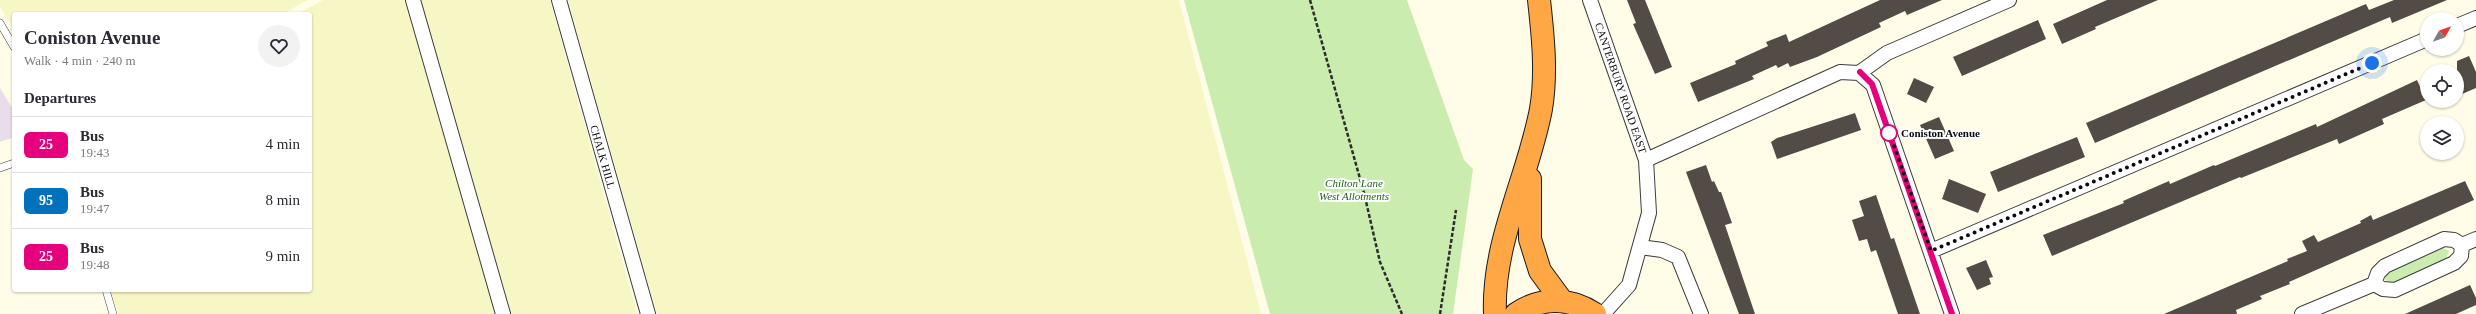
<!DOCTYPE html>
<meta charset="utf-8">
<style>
body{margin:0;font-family:Georgia,serif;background:#f2f2f3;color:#2b2b33;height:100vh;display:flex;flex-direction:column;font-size:15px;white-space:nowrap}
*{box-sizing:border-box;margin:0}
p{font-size:13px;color:#7c7c81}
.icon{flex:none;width:22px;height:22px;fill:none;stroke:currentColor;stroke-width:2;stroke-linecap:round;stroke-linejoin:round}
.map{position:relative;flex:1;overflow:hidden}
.panel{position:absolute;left:12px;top:12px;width:300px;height:280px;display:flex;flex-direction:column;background:#fff;border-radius:4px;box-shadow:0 1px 3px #0004}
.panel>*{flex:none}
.badge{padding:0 8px;border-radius:6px;font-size:14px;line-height:26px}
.needle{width:26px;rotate:50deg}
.buttons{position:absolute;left:2420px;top:12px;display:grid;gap:8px}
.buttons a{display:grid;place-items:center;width:44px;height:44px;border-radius:50%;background:#fff;box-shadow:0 1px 3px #0004;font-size:20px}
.you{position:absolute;width:20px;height:20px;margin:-10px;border:3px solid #fff;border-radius:50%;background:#1a73e8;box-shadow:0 0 0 6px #1a73e833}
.map>.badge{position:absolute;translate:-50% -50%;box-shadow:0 0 0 2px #fff}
h2{padding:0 12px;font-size:15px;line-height:36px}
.round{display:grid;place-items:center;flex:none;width:42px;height:42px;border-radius:21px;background:#f2f2f3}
.overview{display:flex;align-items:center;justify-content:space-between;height:68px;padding:0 12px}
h1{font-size:19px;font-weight:800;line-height:30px}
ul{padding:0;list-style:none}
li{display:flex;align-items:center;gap:12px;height:56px;padding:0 12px;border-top:1px solid #e1e1e2}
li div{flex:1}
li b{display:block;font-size:15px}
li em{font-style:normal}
li .badge{min-width:44px;font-weight:700;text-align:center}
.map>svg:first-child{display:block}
</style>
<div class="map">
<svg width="2476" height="314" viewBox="0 0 2476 314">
<rect width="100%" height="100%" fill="#fffce7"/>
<path fill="#eaddeb" d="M0,88L14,111V137L0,142Z"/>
<path fill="#f7f6c5" d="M0,0H308L282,14H14V30L0,6Z
M323,0H550L637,314H118L111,290H310V14H297Z
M568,0H1179L1261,314H657Z"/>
<path fill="#caecae" d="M1184,0H1407L1464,160L1473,169L1453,314H1270Z
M2441,247L2449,251L2446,259L2392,283L2385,280L2386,273Z"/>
<path fill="#534c46" d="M1627,0H1645L1672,67L1655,74L1633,24L1636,23Z
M1880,0H1942L1907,15L1905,11L1879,23L1881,27L1817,57L1790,67L1788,63L1778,68L1776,65L1752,76L1754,79L1698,102L1690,83L1736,64L1735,61L1768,46L1766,42L1786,34L1789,42Z
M2107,0H2158L2095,27L2096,29L2062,44L2053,24Z
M2394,0H2447L2392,23L2390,17L2095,143L2086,123L2366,4L2369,10Z
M2038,20L2046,39L1962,76L1953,57Z
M2469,56L2476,72V88L2462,94L2457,83V61Z
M1914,78L1934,87L1926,103L1907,94Z
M2417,80L2426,100L2382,119L2384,124L2339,144L2337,139L2241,178L2240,177L2052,256L2043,235L2124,203L2123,201L2169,181L2170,184L2214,165L2215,166L2316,124L2317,127Z
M1855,113L1861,130L1777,159L1771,142L1777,138Z
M1939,117L1954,151L1935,159L1920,125Z
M2077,137L2085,157L1998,192L1990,172Z
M1706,165L1712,182L1714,181L1719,192H1721L1732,223L1725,225L1755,314H1739L1686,172Z
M1949,179L1986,194L1978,213L1942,199Z
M2465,181L2474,200L2289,282L2290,284L2260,296L2262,299L2236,310L2237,314H2164L2288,261L2287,259L2307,251L2302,241L2314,235L2318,242L2361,223L2360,221L2371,215L2373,220Z
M1876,195L1891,239L1894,238L1920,314H1898L1876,250L1871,252L1867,239L1859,241L1852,220L1864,216L1859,201Z
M1986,260L1993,277L1989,278L1991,284L1977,290L1966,268Z
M2470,285L2476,298V305L2456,314H2405Z"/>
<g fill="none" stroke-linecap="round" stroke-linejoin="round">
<defs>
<path id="lane" d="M0,23L14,47
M0,168L14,163
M106,290L113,314"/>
<path id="street" d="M413,0L503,314
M559,0L648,314
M1590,0L1646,160L1649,213L1629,285L1603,314
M2457,26L2476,18
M1859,73L1873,85L1952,314
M1646,160L1840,72L1859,73L1887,53L2009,0
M2444,239L2454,240L2462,245L2461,256L2454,263L2395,290L2383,289L2374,284L2378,273L2385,266Z
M2462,245L2476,239
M1640,247L1662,250L1678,257L1701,314
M1931,251L2427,39
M2302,314L2374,284"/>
<path id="highway" d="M1530,179V239L1540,271L1562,301
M1495,314C1492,243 1528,178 1541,109C1547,74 1543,36 1539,0
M1516,314C1541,297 1569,297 1595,314"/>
</defs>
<use href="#lane" stroke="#3d3d3d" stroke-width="8"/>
<use href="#street" stroke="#3d3d3d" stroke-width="16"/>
<use href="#highway" stroke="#1b1b1b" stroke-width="24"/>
<path stroke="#2c2c2c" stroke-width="2.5" stroke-dasharray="4 2" stroke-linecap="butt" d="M1310,0L1364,193L1380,262L1402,314
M1440,314L1456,210"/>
<use href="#lane" stroke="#fff" stroke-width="7"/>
<use href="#street" stroke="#fff" stroke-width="14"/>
<use href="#highway" stroke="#ffa645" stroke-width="22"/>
</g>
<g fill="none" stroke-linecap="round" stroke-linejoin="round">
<defs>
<path id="line" d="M1860,72L1872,84L1952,314"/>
</defs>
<use href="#line" stroke="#fff" stroke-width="9"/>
<use href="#line" stroke="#e6007e" stroke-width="6"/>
<path stroke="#0a0a0a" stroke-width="4" stroke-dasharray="0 7.2" d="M1889,133L1887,126L1931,251L2372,63"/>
</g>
<circle fill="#fff" stroke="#e6007e" stroke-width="2" cx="1889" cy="133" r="8"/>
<g text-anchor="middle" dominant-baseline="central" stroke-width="4" stroke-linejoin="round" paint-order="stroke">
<g font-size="11" fill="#0a0a0a" stroke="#fff">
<text transform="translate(1621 88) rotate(71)">CANTERBURY ROAD EAST</text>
<text transform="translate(603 157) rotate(74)">CHALK HILL</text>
</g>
<g font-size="11" font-weight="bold" fill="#0a0a0a" stroke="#fff" text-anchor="start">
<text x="1901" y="133">Coniston Avenue</text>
</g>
<g font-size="11" font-style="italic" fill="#226517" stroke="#fff">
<text x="1354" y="183">Chilton Lane<tspan x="1354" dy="13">West Allotments</tspan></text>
</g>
</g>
</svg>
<div class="buttons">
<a><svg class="needle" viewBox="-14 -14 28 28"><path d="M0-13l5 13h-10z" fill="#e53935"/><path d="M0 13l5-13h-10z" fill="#7c7c81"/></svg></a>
<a><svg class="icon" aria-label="locate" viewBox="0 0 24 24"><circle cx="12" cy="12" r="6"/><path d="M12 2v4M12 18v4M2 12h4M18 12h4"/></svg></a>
<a><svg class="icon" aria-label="layers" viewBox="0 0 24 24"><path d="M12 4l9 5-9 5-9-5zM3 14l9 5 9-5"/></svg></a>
</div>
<div class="you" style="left:2372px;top:63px"></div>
<section class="panel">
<div class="overview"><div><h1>Coniston Avenue</h1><p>Walk · 4 min · 240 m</p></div><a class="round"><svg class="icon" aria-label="heart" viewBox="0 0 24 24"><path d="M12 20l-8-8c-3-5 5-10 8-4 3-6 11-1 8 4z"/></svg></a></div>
<h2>Departures</h2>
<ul>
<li><span class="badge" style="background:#e6007e;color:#fff">25</span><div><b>Bus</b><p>19:43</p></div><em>4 min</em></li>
<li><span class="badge" style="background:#0072bc;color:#fff">95</span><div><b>Bus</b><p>19:47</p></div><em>8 min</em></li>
<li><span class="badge" style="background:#e6007e;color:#fff">25</span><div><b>Bus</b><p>19:48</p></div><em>9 min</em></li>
</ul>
</section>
</div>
